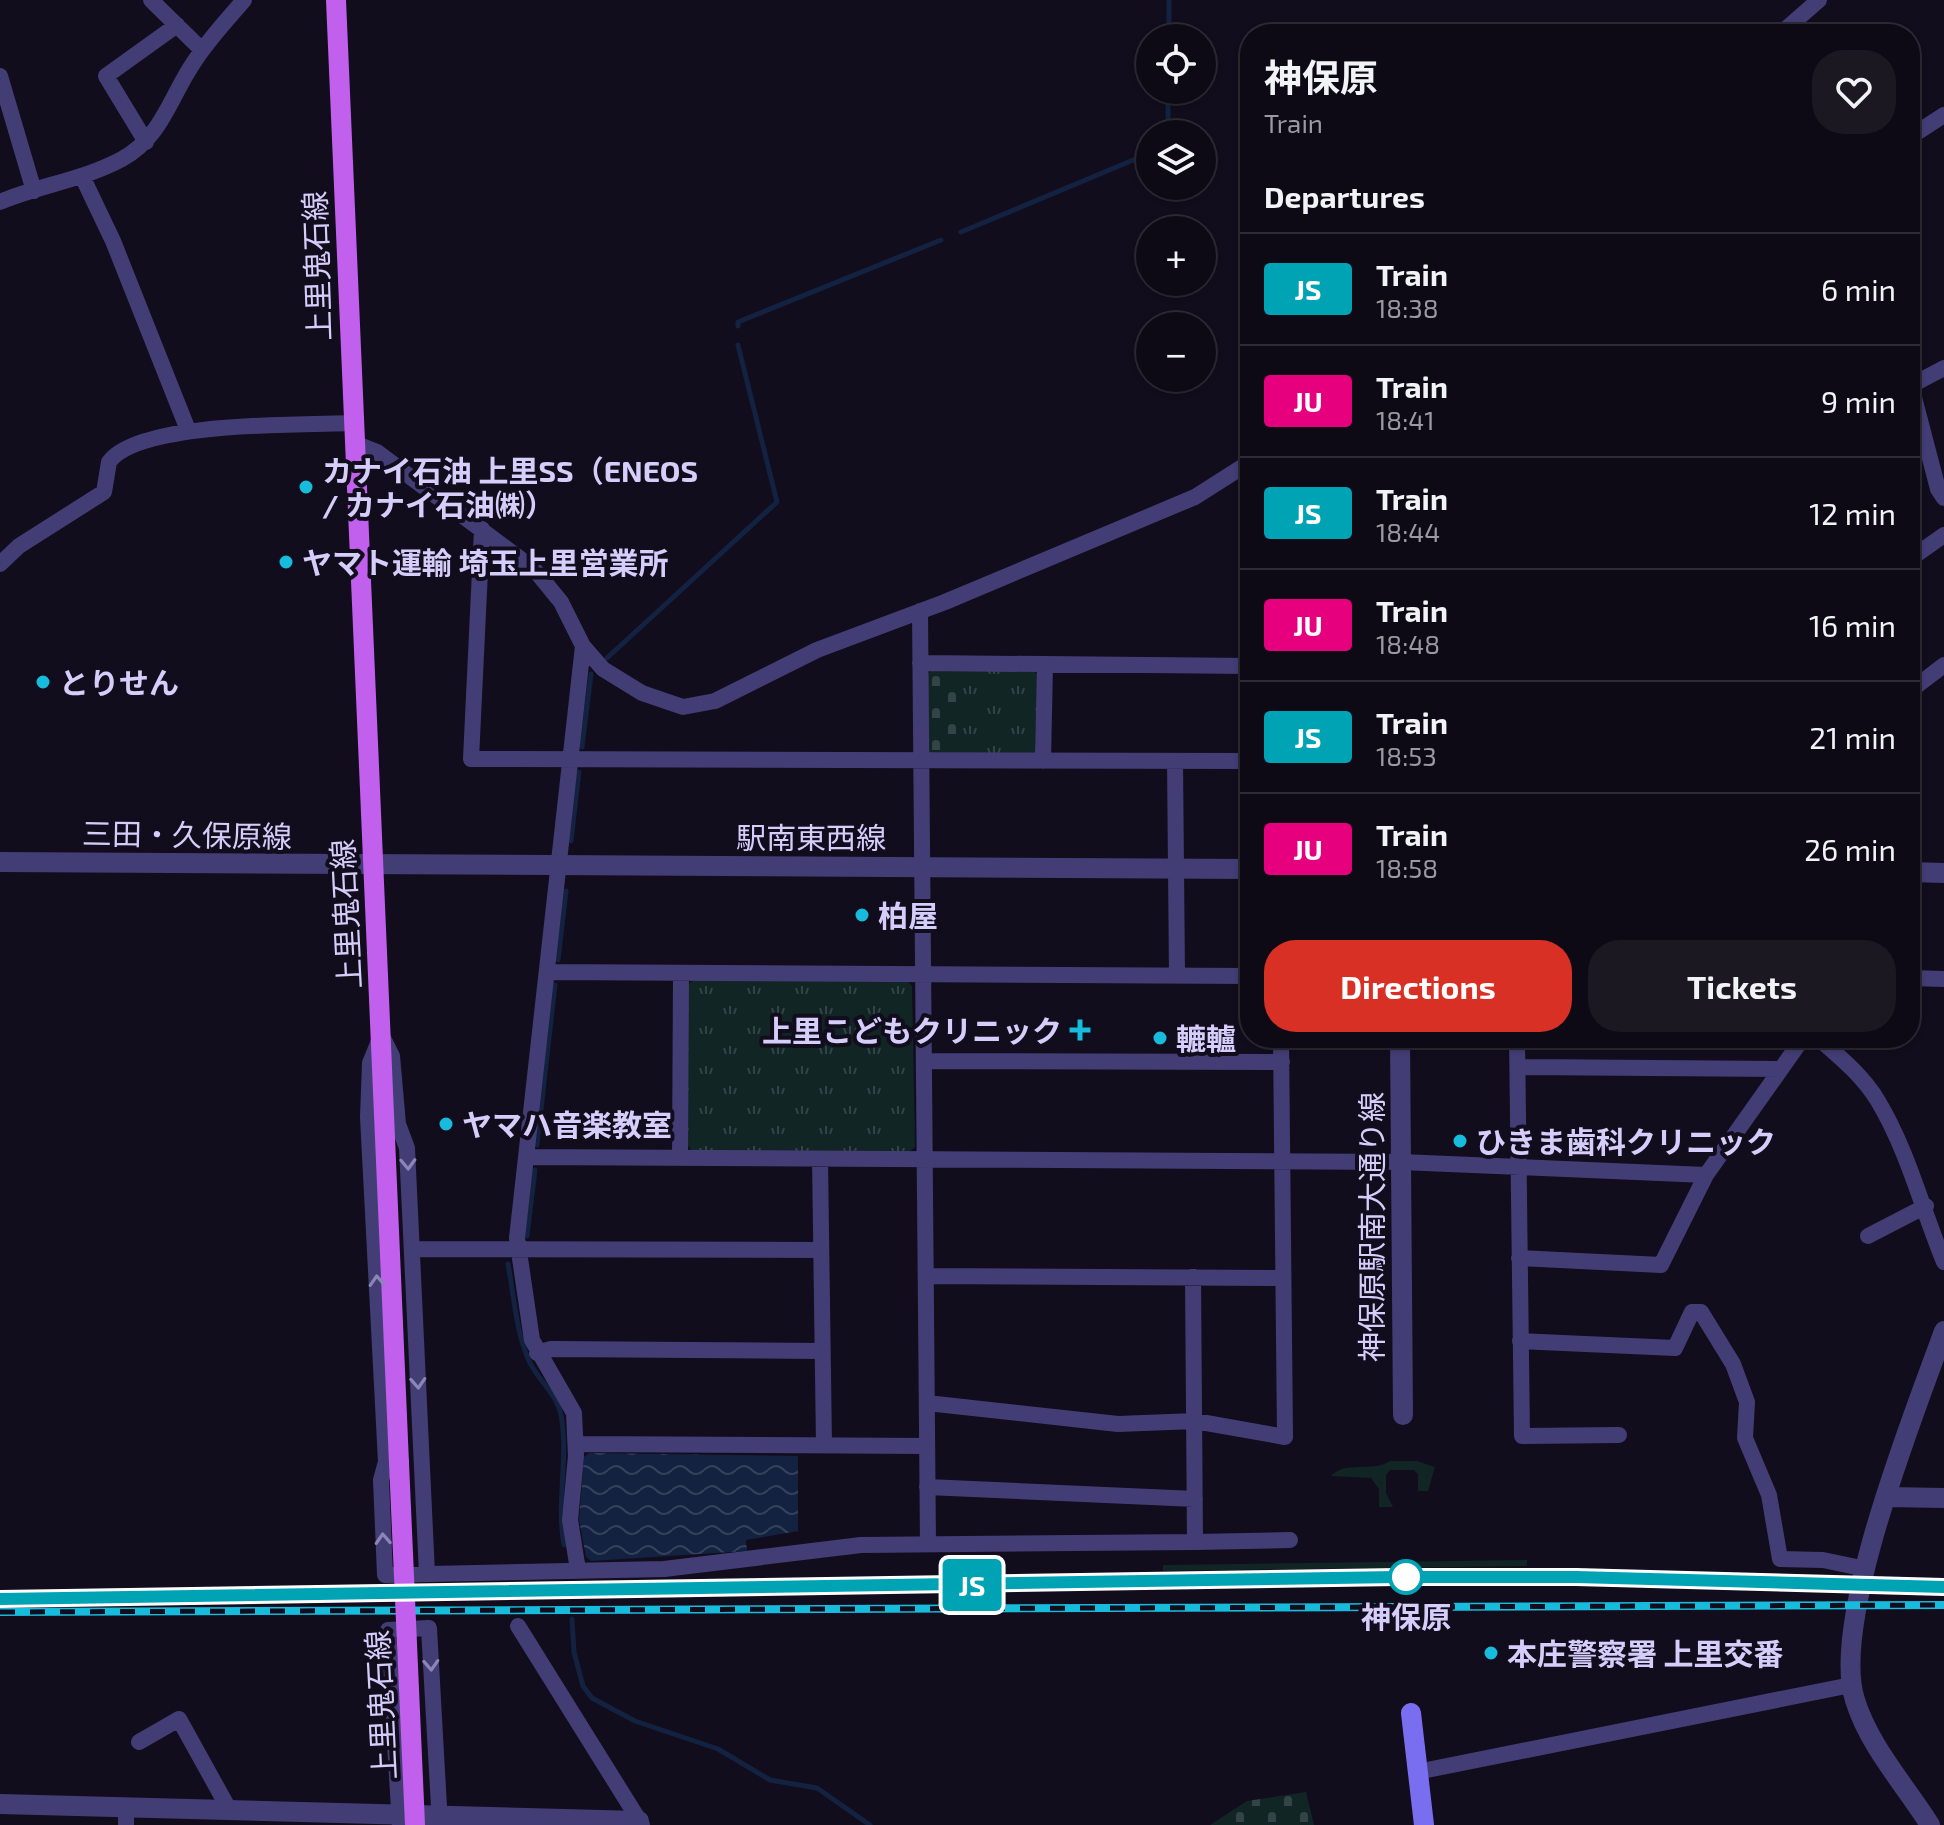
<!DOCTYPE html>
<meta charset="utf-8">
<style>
body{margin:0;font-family:"Exo 2","Noto Sans JP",sans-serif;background:#1b1822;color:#f1f3f6;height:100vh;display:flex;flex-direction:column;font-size:30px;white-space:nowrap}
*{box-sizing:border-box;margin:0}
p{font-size:26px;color:#9a9aa0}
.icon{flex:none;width:44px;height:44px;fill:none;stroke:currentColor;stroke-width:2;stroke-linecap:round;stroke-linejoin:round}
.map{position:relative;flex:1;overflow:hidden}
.sheet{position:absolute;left:1240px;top:24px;width:680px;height:1024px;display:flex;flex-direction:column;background:#0d0a15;border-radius:32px;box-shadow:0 2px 6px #0004,0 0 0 2px #2d2b34}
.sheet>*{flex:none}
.badge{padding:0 16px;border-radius:6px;font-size:28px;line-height:52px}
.buttons{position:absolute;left:1136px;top:24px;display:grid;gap:16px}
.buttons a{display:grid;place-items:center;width:80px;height:80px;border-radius:50%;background:#0d0a15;box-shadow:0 2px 6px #0004,0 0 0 2px #2d2b34;font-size:40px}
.map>.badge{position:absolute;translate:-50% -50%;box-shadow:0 0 0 4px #fff}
h2{padding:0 24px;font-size:30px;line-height:72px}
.round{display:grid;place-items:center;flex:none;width:84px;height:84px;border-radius:32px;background:#1b1822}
.summary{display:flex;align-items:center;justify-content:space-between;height:136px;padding:0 24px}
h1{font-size:38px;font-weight:700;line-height:60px}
.action{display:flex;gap:16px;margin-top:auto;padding:16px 24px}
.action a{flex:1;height:92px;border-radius:32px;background:#d93025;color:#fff;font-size:32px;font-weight:700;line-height:92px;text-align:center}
.action a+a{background:#1b1822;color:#f1f3f6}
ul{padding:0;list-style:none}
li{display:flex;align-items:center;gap:24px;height:112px;padding:0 24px;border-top:2px solid #2d2b34}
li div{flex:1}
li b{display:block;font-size:30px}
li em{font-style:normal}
li .badge{min-width:88px;font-weight:700;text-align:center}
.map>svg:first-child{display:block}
</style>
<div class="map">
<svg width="1944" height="1825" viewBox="0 0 1944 1825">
<defs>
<pattern id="cemetery-stones" width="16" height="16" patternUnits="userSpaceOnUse" patternTransform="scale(2)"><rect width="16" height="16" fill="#112525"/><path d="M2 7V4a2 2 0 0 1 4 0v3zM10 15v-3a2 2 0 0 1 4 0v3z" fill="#334346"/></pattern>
<pattern id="park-tufts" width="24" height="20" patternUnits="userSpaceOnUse" patternTransform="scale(2)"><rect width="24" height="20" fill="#112525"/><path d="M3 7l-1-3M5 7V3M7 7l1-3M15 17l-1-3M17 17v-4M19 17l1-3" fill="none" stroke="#334346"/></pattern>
<pattern id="water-waves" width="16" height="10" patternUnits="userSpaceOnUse" patternTransform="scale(2)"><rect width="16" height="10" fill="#122240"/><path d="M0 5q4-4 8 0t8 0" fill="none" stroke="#34415c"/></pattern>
</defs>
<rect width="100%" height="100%" fill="#110d1c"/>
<path fill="#112525" d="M1390,1461H1417L1435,1467L1428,1491H1418V1474L1414,1470H1390L1386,1475V1493L1393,1507H1379V1489L1371,1478L1331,1476C1346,1460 1371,1473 1390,1461Z
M1527,1560V1566L1163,1571V1565Z"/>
<path fill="url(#cemetery-stones)" d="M932,670L962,671V755H932L927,750V675Z
M1306,1792L1314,1825H1210L1247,1801Z"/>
<path fill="url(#park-tufts)" d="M962,671H1034L1039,676L1038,750L1033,755H962Z
M693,980L907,981L912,986L915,1147L909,1152L693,1151L688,1146V985Z"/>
<path fill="url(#water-waves)" d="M589,1453L798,1456V1531L746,1540L747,1551L591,1561L586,1557L579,1520L584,1457Z"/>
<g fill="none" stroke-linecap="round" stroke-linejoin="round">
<path stroke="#122240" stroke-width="5" d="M1169,38V0
M1168,134V90
M961,232L1150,153
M738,326V322L941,240
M607,658L777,502L738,345
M582,747L591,674
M571,841L579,772
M558,960L566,891
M537,1145L555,985
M527,1236L535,1170
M508,1264C514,1296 516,1332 529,1361C538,1380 557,1394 561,1415C569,1459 556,1501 564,1545
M572,1619L574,1652L583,1686L592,1698L635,1721L718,1749L770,1780L817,1788L870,1825"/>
<path stroke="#433d76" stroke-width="16" d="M151,0L202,50
M1780,34L1819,0
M0,76L34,191
M1910,137L1944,115
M146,142L106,76L177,25
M82,176L113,241L188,430
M0,202C40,185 83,180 122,159C162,137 170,97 194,62C208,40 227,20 244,0
M1910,386L1944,368
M1911,386L1938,489L1944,498
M354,443L377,452L534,569L561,602L583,646L603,669L642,693L683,707L715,701L817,650L945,602L1195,497L1250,462
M482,529L471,759L1250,761
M1910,559L1944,535
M0,564L19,546L104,492L109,462C138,421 302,425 353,423
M920,611L928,1544
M920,663L1250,666
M1910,691L1944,665
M1043,761L1045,664
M1175,761L1177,975
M547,972L1250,976
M1910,978L1944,979
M382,1036L392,1056L398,1124L407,1148L427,1574
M1517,1038L1522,1436L1619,1435
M1818,1038C1840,1057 1863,1076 1878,1101C1908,1151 1922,1209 1944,1262
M379,1041L370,1063L368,1117L386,1462L381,1480L385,1575L664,1569L861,1545L1195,1542L1193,1277
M924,1061L1282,1062
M1518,1067L1780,1069
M526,1157L1401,1162L1706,1175
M680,1158L681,973
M820,1159L824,1445
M1868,1236L1926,1206
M412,1249L821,1250
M1519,1258L1661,1265L1706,1175L1803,1038
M926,1276L1283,1278
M1520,1341L1675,1348L1692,1312H1701L1733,1364L1747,1402L1745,1438L1769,1495L1780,1559L1823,1560L1866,1569
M537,1353L551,1349L822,1351
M927,1403L1118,1424L1195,1421L1285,1437L1281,1038
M576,1444L927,1446
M927,1487L1195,1499
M1195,1542L1290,1540
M578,1570L570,1520L576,1456L574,1413L532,1340L517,1238L583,646
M518,1626L642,1825
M139,1742L179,1719L230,1811
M1417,1772L1851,1685
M126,1825V1806
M400,1825L388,1630L429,1628L440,1825"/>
<path stroke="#433d76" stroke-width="20" d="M0,862L1250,869
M1910,872L1944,873
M1400,1038L1403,1415
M1887,1497L1944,1498
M0,1804L639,1821
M1930,1825C1905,1785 1869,1746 1855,1700C1830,1622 1915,1412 1944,1331"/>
<path stroke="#7a6ef0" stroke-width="20" d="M1411,1713L1424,1825"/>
<path stroke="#c260ee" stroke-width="20" d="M336,0L399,1463"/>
<defs>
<path id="rail" d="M0,1599L1397,1577H1576L1944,1586
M0,1612L1944,1605"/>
</defs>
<use href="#rail" stroke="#17bcdc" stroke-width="8"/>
<use href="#rail" stroke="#110d1c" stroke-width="5" stroke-dasharray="15" stroke-linecap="butt"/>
<path stroke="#c260ee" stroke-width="20" d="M399,1463L415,1825"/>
</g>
<defs><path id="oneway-chevron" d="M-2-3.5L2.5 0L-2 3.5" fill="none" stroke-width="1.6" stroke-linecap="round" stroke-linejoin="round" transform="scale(2)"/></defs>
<g stroke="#8c85b8">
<use href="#oneway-chevron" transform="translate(408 1164) rotate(88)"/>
<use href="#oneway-chevron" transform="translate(377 1281) rotate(-93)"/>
<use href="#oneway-chevron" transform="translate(418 1383) rotate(87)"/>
<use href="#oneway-chevron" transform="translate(383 1539) rotate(-93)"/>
<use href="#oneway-chevron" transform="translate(431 1665) rotate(87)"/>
</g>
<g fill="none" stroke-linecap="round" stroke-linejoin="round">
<defs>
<path id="line" d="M0,1599L1397,1577H1576L1944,1587"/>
</defs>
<use href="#line" stroke="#fff" stroke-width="18"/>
<use href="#line" stroke="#00a3b4" stroke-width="12"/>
</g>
<g fill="#17bcdc" stroke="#110d1c" stroke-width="3">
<circle cx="306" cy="487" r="8"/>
<circle cx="286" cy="562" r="8"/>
<circle cx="43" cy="682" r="8"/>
<circle cx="862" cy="915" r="8"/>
<path d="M1076 1018h8v8h8v8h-8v8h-8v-8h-8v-8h8z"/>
<circle cx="1160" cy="1038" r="8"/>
<circle cx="446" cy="1124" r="8"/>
<circle cx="1460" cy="1141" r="8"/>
<circle cx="1491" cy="1653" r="8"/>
</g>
<circle fill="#fff" stroke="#00a3b4" stroke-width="4" cx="1406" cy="1577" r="16"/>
<g text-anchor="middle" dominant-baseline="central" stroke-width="8" stroke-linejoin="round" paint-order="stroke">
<g font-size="30" fill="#d5cdfa" stroke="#110d1c">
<text transform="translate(316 266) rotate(-92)">上里鬼石線</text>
<text transform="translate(187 834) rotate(1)">三田・久保原線</text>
<text x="811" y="837">駅南東西線</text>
<text transform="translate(345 914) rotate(-93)">上里鬼石線</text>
<text transform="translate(1371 1227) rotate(-90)">神保原駅南大通り線</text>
<text transform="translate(380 1705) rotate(-93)">上里鬼石線</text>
</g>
<g font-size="30" font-weight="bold" fill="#d5cdfa" stroke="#110d1c" text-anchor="start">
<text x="322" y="470">カナイ石油 上里SS（ENEOS<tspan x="322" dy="34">/ カナイ石油㈱）</tspan></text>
<text x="302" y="562">ヤマト運輸 埼玉上里営業所</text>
<text x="59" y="682">とりせん</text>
<text x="878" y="915">柏屋</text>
<text x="1062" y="1030" text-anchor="end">上里こどもクリニック</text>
<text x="1176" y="1038">轆轤</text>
<text x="462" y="1124">ヤマハ音楽教室</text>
<text x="1476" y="1141">ひきま歯科クリニック</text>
<text x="1507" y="1653">本庄警察署 上里交番</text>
</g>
<g font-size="30" font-weight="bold" fill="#d5cdfa" stroke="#110d1c">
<text x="1406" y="1616">神保原</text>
</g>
</g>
</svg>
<div class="buttons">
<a><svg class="icon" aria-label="locate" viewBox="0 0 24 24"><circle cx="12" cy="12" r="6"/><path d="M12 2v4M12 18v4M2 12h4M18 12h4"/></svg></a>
<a><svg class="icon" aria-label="layers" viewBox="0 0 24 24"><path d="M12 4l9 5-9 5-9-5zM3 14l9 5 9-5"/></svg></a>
<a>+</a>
<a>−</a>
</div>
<b class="badge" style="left:972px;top:1585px;background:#00a3b4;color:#fff">JS</b>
<section class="sheet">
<div class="summary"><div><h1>神保原</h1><p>Train</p></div><a class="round"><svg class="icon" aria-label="heart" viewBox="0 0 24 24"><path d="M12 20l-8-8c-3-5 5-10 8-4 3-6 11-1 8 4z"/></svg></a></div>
<h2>Departures</h2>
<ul>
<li><span class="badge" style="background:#00a3b4;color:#fff">JS</span><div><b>Train</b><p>18:38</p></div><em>6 min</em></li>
<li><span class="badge" style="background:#e6007e;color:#fff">JU</span><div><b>Train</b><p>18:41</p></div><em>9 min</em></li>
<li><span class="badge" style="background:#00a3b4;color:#fff">JS</span><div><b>Train</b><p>18:44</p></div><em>12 min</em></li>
<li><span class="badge" style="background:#e6007e;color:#fff">JU</span><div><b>Train</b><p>18:48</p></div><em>16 min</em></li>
<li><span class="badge" style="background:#00a3b4;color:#fff">JS</span><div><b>Train</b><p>18:53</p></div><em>21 min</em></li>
<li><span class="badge" style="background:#e6007e;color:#fff">JU</span><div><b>Train</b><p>18:58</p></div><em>26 min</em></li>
</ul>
<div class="action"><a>Directions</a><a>Tickets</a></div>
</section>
</div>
